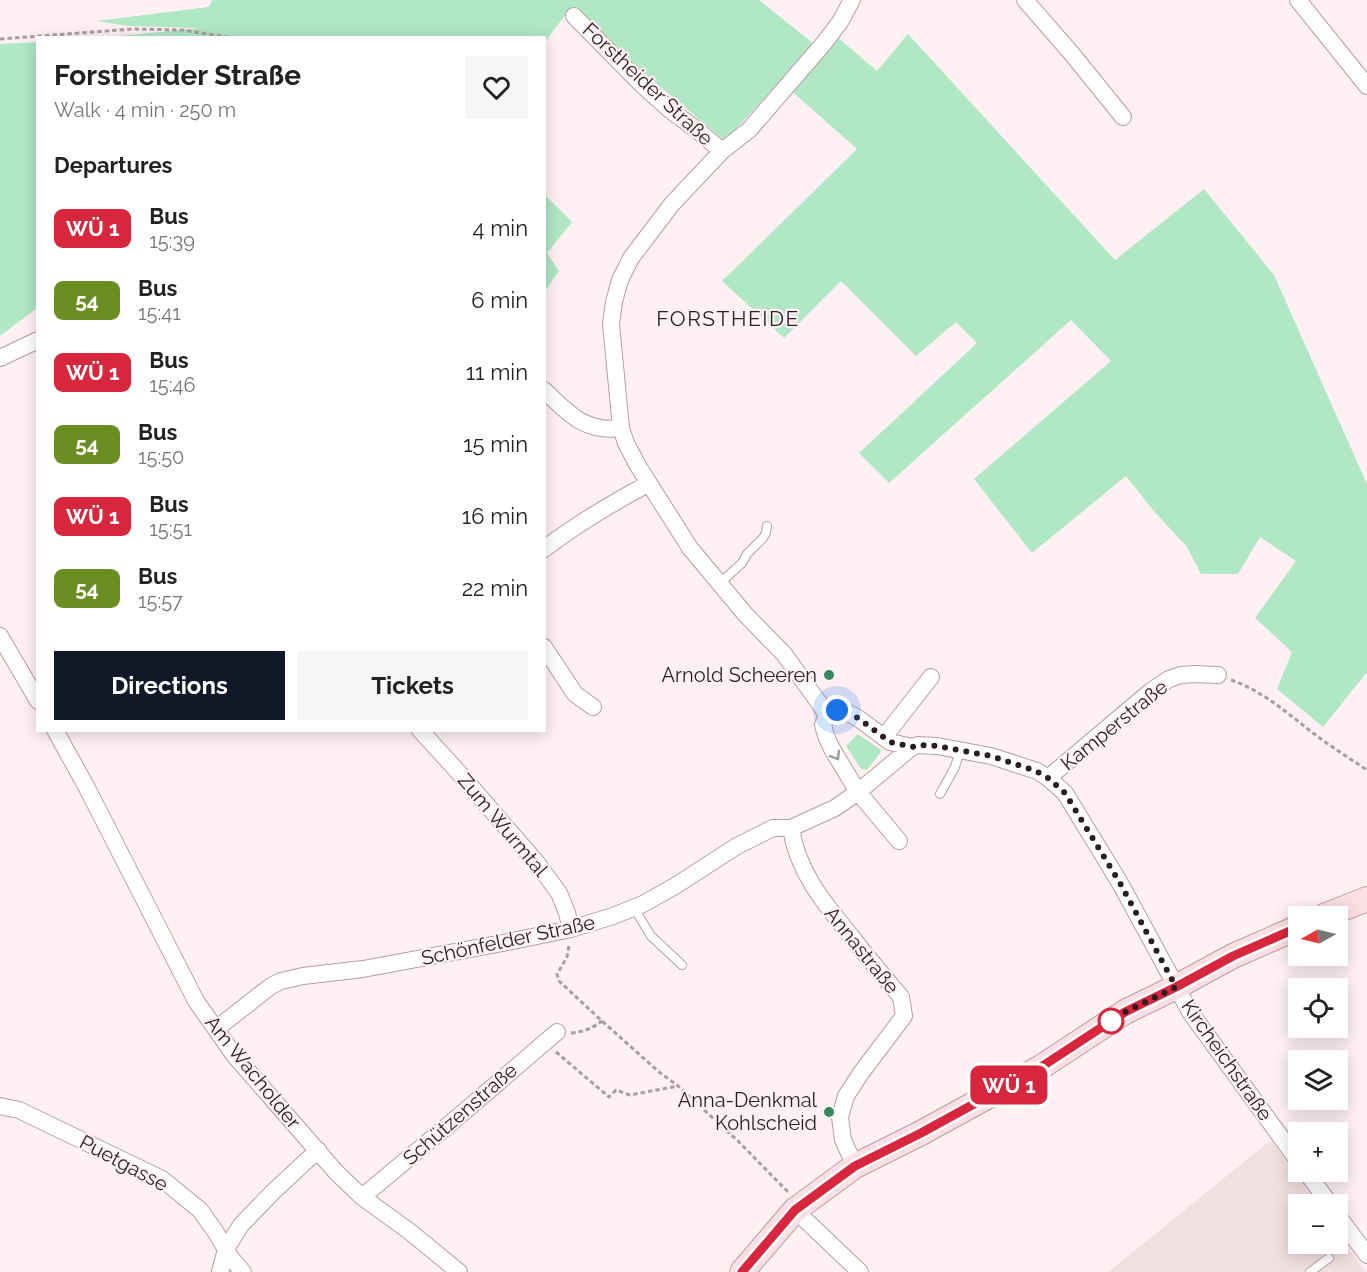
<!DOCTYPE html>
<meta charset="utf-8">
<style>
body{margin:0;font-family:Raleway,sans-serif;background:#f6f6f6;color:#222;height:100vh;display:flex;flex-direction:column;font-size:22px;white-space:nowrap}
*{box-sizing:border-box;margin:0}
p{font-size:20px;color:#767676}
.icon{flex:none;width:33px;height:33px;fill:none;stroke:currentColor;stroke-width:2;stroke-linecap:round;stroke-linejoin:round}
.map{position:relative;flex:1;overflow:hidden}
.panel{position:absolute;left:36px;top:36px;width:510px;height:696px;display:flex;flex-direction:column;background:#fff;border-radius:0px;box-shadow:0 3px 15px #0003}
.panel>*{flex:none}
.badge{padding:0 12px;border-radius:9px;font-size:21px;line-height:39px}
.needle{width:39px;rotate:262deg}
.buttons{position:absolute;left:1288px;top:906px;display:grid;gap:12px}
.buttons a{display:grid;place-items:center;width:60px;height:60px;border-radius:0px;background:#fff;box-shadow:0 3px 15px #0003;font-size:30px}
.you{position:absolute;width:30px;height:30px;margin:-15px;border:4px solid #fff;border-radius:50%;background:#1a73e8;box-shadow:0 0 0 9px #1a73e833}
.map>.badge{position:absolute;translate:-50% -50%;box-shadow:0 0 0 3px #fff}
h2{padding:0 18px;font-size:22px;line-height:54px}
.round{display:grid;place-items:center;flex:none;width:63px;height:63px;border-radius:0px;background:#f6f6f6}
.head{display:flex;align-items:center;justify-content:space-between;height:102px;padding:0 18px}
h1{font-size:28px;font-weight:700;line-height:45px}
.action{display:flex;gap:12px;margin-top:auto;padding:12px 18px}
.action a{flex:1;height:69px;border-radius:0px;background:#111827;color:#fff;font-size:24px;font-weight:700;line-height:69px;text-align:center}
.action a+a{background:#f6f6f6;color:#222}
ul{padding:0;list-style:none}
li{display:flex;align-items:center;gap:18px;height:72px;padding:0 18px}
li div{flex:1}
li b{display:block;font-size:22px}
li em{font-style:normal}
li .badge{min-width:66px;font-weight:700;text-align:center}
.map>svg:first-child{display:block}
</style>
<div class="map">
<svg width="1367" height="1272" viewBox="0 0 1367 1272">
<rect width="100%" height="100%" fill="#fff1f3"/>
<path fill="#f1e0e2" d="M1271,1140L1317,1204H1299V1244H1338V1233L1366,1272H1108Z"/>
<path fill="#b0e7c5" d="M212,0H759L814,44L836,36L877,71L908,34L1115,260L1204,189L1274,275L1367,484V672L1323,727L1277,689L1292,652L1255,618L1296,561L1260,537L1238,574H1201L1187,547L1152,509L1126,476L1032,553L974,479L1111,361L1071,320L889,483L859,453L977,343L956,322L916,356L841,281L784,338L722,281L857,149L780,81L725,141L569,10L545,42L544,38H98L200,28L129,26L96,21L209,7Z
M37,42V308L0,336V44Z
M545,195L572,222L547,253L559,271L545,291Z
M858,734L881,750V752L867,770L861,769L846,746Z"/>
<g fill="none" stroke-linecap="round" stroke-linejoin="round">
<defs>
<path id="lane" d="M719,584L742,563L747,554L763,538L766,533L767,526
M940,794L955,767L960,750
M634,908L651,936L682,965
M1310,1272L1329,1258"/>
<path id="street" d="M1025,0L1072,54L1123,117
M1298,0L1367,86
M574,16L639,82L670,110L697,130L722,151
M0,358L38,340
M544,390C568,413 585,433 621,428
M544,549C577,524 612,503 648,484
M0,636L38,701
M544,647L575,694L593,707
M827,714L784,654L745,614L690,548L638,466L626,443L621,428L611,324L614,302L620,280L631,258L672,204L722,151L749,130L824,43L840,22L852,0
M55,730L87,788L196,1001L234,1055L336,1172L362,1197L409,1231L459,1272
M420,730L460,774L537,863L559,893L567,913L571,929
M884,737L931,677
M1048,778L1151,691L1169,679L1181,675L1195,674L1218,675
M791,828C797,871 824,903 851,936C867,957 884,977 901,997L904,1016L861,1073L846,1096L840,1117L843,1140L855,1166
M899,841L858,792L832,749L826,736L823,725L827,714L837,710L844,711L858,718L890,742L912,747L918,745L937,746L991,756L1037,771L1048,778L1065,793L1120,883L1190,1012L1299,1162
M216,1029L271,986L281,981L303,976L363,969L508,942L571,929L613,916L643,904L675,886L737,846L773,828H791L835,808L858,792L912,747
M0,1106L19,1110L162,1179L200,1210L215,1231L231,1258L243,1272
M1306,1172L1330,1204
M362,1197L452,1122L557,1032
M795,1210L860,1272
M1338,1216L1367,1255
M220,1272L226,1249L241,1225L274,1191L318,1150"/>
<path id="secondary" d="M1324,916L1367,899
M742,1272L795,1210L855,1166L921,1133L1038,1069L1125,1012L1176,987L1233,956L1299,927"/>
</defs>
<use href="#lane" stroke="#ba9ba0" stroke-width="10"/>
<use href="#street" stroke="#ba9ba0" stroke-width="18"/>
<use href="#secondary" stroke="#ba9ba0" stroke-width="26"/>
<path stroke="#ab9d9f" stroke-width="3" stroke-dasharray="4.5 3" stroke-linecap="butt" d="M0,39L133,29L182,30L234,38
M1231,680C1263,691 1287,713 1313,733C1330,746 1349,758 1367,770
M569,946L567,957L557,974L559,981L602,1021L659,1072L678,1086L739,1142L788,1192
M571,1033C583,1032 591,1029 602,1021
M556,1052L609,1097L616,1090L630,1095L678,1086"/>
<use href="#lane" stroke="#fff" stroke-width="8"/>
<use href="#street" stroke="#fff" stroke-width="16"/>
<use href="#secondary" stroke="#fcdfe5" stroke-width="24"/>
</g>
<defs><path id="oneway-chevron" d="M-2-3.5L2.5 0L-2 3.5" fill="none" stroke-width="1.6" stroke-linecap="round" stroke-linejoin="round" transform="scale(1.5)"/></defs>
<use stroke="#9f9a9b" href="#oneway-chevron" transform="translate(836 756) rotate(59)"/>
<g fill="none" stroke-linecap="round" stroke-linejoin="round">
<defs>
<path id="line" d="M742,1272L795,1210L855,1166L921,1133L1038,1069L1125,1012L1176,987L1233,956L1299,927"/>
</defs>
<use href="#line" stroke="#fff" stroke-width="14"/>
<use href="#line" stroke="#d7263d" stroke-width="9"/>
<path stroke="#2a1e20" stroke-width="6" stroke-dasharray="0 10.8" d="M837,710L844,711L858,718L890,742L912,747L918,745L937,746L991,756L1036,771L1048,778L1065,793L1120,883L1176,987L1125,1012L1108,1023L1111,1021"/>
</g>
<g fill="#33895c" stroke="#fff1f3" stroke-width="2">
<circle cx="829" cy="675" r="6"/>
<circle cx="829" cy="1112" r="6"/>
</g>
<circle fill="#fff" stroke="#d7263d" stroke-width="3" cx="1111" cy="1021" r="12"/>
<g text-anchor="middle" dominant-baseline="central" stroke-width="4.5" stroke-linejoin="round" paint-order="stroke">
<g font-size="20" fill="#2a1e20" stroke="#fff1f3">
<text transform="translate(648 84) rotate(43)">Forstheider Straße</text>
<text transform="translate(1114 725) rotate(-39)">Kamperstraße</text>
<text transform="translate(503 825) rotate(50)">Zum Wurmtal</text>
<text transform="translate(508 940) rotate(-12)">Schönfelder Straße</text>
<text transform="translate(862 950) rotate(51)">Annastraße</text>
<text transform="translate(1227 1060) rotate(55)">Kircheichstraße</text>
<text transform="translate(253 1072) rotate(51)">Am Wacholder</text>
<text transform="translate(460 1114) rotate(-41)">Schützenstraße</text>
<text transform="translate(124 1163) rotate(28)">Puetgasse</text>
</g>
<g font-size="20" fill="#2a1e20" stroke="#fff1f3" text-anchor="end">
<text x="817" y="675">Arnold Scheeren</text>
<text x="817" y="1100">Anna-Denkmal<tspan x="817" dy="23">Kohlscheid</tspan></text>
</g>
<g font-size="21" letter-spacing="1.5" fill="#2a1e20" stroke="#fff1f3">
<text x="728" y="318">FORSTHEIDE</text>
</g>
</g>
</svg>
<div class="buttons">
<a><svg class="needle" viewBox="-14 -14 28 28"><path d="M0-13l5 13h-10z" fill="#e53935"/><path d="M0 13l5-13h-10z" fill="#767676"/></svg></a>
<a><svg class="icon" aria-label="locate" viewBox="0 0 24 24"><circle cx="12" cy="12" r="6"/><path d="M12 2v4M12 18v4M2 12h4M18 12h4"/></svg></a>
<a><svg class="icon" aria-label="layers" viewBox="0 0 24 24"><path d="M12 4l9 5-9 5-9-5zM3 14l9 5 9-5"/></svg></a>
<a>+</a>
<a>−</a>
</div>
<div class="you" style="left:837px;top:710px"></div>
<b class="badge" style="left:1009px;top:1085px;background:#d7263d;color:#fff">WÜ 1</b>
<section class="panel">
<div class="head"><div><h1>Forstheider Straße</h1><p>Walk · 4 min · 250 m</p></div><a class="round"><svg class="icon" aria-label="heart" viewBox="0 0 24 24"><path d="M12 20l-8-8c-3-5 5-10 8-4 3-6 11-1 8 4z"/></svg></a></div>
<h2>Departures</h2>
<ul>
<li><span class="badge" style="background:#d7263d;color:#fff">WÜ 1</span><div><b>Bus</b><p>15:39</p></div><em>4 min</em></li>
<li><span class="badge" style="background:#6b8e23;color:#fff">54</span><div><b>Bus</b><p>15:41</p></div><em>6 min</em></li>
<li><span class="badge" style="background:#d7263d;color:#fff">WÜ 1</span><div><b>Bus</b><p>15:46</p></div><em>11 min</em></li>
<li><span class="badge" style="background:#6b8e23;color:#fff">54</span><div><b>Bus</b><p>15:50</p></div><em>15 min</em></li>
<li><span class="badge" style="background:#d7263d;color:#fff">WÜ 1</span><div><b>Bus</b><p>15:51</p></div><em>16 min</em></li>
<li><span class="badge" style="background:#6b8e23;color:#fff">54</span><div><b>Bus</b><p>15:57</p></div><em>22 min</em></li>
</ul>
<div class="action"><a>Directions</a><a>Tickets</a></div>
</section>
</div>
